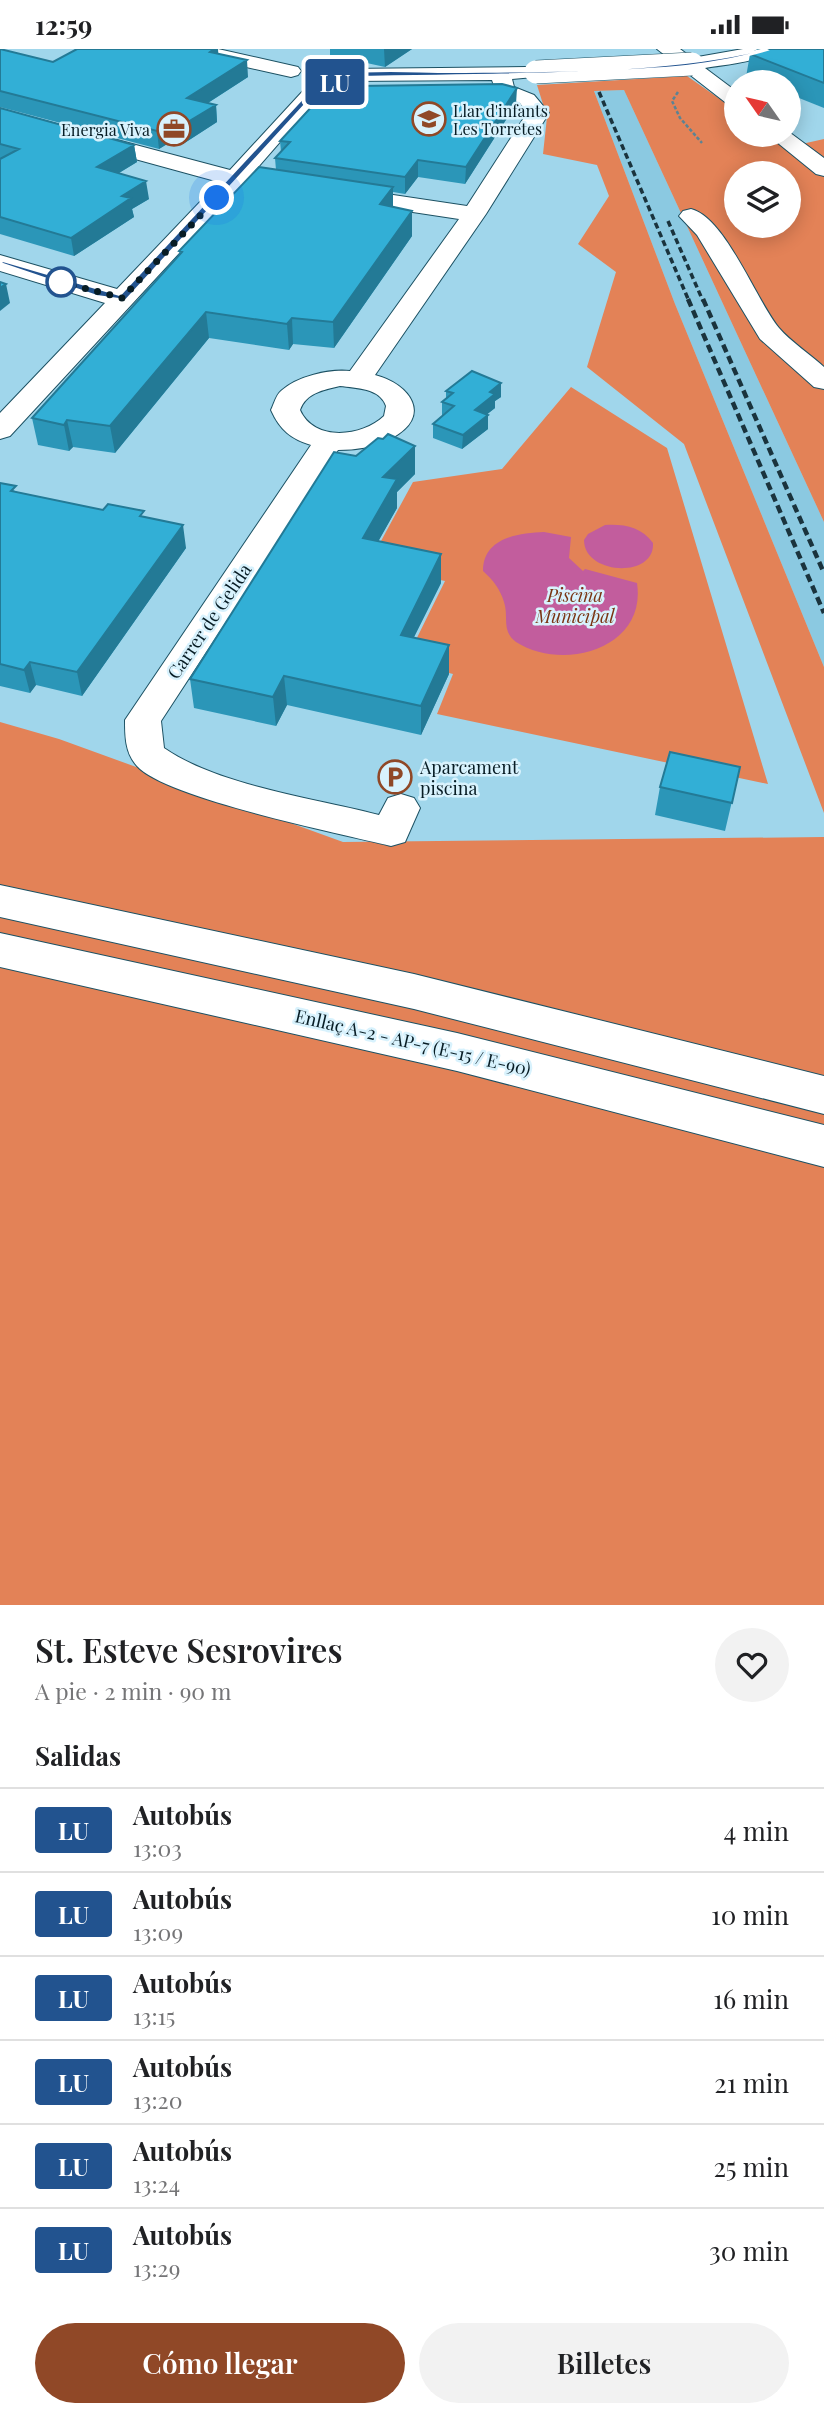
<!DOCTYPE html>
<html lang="es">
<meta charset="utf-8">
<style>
body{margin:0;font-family:"Playfair Display",serif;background:#f2f2f2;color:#202124;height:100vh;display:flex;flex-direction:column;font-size:26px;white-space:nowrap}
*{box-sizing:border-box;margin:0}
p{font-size:23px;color:#757577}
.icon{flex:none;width:38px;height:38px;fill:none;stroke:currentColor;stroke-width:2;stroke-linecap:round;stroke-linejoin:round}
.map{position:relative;height:1556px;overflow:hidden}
.details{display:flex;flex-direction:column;background:#fff;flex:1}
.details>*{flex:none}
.badge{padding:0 14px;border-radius:5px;font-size:24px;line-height:46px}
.needle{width:46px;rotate:304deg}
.tools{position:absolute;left:724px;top:21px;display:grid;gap:14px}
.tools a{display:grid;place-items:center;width:77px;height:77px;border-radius:50%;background:#fff;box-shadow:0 4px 18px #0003;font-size:35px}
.you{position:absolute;width:35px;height:35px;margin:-18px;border:5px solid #fff;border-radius:50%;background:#1a73e8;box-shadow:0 0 0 10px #1a73e833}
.map>.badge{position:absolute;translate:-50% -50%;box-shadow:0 0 0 4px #fff}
h2{padding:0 35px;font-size:26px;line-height:63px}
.round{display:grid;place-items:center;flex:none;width:74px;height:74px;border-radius:37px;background:#f2f2f2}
.headline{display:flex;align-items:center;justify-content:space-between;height:119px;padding:0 35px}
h1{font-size:33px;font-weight:600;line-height:52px}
.primary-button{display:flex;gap:14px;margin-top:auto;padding:14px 35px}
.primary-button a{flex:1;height:80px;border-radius:42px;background:#904827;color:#fff;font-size:28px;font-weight:600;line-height:80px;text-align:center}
.primary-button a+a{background:#f2f2f2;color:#202124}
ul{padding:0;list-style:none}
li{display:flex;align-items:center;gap:21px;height:84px;padding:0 35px;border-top:2px solid #e0e0e0}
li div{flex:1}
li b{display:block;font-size:26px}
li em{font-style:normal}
li .badge{min-width:77px;font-weight:700;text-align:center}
.status{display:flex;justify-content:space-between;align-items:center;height:49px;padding:0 35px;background:#fff;direction:ltr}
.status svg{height:19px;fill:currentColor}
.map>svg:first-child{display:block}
</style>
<div class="status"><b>12:59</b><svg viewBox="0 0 49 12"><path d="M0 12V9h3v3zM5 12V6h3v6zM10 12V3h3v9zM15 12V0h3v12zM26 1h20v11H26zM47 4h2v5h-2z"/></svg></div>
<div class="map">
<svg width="824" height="1556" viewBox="0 0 824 1556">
<rect width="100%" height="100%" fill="#a0d6eb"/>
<path fill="#8bc9e1" d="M624,41L824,473V618L675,255L594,42Z"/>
<path fill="#e38257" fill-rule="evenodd" d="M687,27L737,62V86H767L784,99L824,90V473L624,41L594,42L675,255L824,618V764L684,395L587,318L616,223L578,195L609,147L597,116L543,105L547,68L537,36ZM737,124H789V177H737Z
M571,338L667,399L768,735L437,665L453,625L405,613L445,532L368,516L413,433L502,420Z
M0,673L59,690L343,793L824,788V1556H0Z"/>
<path fill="#c25d9d" d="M605,476C625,475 641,478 653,494C655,530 584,526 584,491L588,485Z
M544,483L571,488L569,509L583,522L585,520L637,534C647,600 563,623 516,593C501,582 509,568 504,553C500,540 493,531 483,522C483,489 518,484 544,483Z"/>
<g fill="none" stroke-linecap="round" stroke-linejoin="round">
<defs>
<path id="minor" d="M181,0H218L298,18L301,22L298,26L291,28L184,4Z
M657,0H680L692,9L743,0H774C763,13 722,16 705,19L737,43V59L730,57Z
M527,18L534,20L537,24L534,28L512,30L514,38L534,46L549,64L486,165L375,326C410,335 433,367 392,389C377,398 355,401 338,401L161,672L164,699C219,737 314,749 379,766L388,749L401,745L414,749L420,759L405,793L391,797C342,785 165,749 137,717C125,704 125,687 125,671L311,396C291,390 280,381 271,361C274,355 276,346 281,342C297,327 329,320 350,322L459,170L241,137L10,387L0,390V364L105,254L0,222V206L117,240L219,133L0,73V60L230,121L313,31H327L330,35L327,39L252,125L467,157L527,64L520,54L497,46L492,31L347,32L340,30L337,26L340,22L347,20ZM340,337C356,339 380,339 386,357L384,367C362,388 314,393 300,361C306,344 323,341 340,337Z
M789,83L824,109V127L816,125L768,86H789Z
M691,160C725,168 756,251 779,279C791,293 810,305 824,318V340L814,338L760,290L697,186L679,167L683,162Z"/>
<path id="highway" d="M0,836L414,925L824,1027V1065L414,960L0,868Z
M0,884L457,984L824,1076V1118L457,1022L0,918Z"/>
</defs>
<use href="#minor" stroke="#1c5163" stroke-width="2"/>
<use href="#highway" stroke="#1c5163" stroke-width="2"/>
<path stroke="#5c8393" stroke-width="2.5" stroke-dasharray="3.5 2" stroke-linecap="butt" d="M678,43L672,52L680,69L702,94"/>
<use href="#minor" fill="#fff" fill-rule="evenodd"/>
<use href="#highway" fill="#fff" fill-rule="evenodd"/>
<path stroke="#1a333d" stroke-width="3.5" stroke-dasharray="6 3.5" stroke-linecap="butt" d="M599,43L689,252
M668,172L703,252"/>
<path stroke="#1a333d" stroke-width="4.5" stroke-dasharray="8 4.5" stroke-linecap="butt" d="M688,250L824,564
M703,250L824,524"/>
<defs>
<path id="minor-bridge" d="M536,23L692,15"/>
</defs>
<use href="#minor-bridge" stroke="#1c5163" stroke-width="24" stroke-linecap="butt"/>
<use href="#minor-bridge" stroke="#fff" stroke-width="23"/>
</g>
<path fill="#2b96b8" d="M0,0L53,13L77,0H218V4L248,28L208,54L216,56L217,73L183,95L172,92L159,100L0,58Z
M330,0H412L385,18L330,6Z
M824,0V59L789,45V33H760L746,28L750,5Z
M516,55L465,135L418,128L405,145L393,143V158L412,187L334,299L293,295L289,301L209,289L115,404L73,398L69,402L38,396L32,369L180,206L179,202L276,121L275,109L281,103L280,92L340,57Z
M0,59L134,96L137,113L119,124L149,150L132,160L134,168L74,207L0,185Z
M501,334V348L495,352V359L487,365L488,366V380L462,400L433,389V375L442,367V353L446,349V342Z
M383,390L415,425L397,443V459L378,492L441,505V534L414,588L449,625L421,686L287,656L276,677L194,659L190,630L356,407Z
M0,434L17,443L103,461L145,468L186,499L82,647L36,636L30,644L0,637Z
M740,718L725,782L655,766L660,738Z"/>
<path fill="#237a96" d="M214,0H218L219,15L210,3Z
M384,0H412L385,18Z
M247,11L248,28L189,66L187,49Z
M517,39L516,55L465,135L466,118Z
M216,56L217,73L183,95L181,77Z
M170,74L172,92L159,100L157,82Z
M134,96L137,113L99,136L97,118Z
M418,111V128L405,145V128Z
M146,132L149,150L132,160L134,168L74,207L71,189L122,147Z
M393,138V163L380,155Z
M412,162V187L334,299L333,273Z
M6,235L10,254L0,262V239Z
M206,263L209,289L115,404L110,377Z
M292,269L293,295L289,301L287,275Z
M501,334V348L495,352V359L475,375V361L490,343Z
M488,366V380L462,400L463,386Z
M67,371L73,398L69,402L64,376Z
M415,397V425L397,443V459L364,518L363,489L383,428Z
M183,476L186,499L82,647L77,623Z
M441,505V534L401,614V586Z
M449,596V625L421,686V657Z
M30,613L36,636L30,644L24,621Z
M284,627L287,656L276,677L273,648Z"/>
<path fill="#32afd6" stroke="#237a96" stroke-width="2" d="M0,0L53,13L77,0H214L210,3L247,11L187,49L216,56L181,77L170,74L157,82L0,42Z
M760,0H824V34L750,5Z
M502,35L517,39L466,118L418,111L405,128L275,109L290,93L280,92L315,54L340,57L356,37Z
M0,59L134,96L97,118L146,132L122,147L131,149L71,189L0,168V110L19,100L0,95Z
M259,118L393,138L380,155L412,162L333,273L292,269L287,275L206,263L110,377L67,371L64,376L32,369L182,203L179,202Z
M0,233L6,235L0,239Z
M472,322L501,334L490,343L495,345L475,361L488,366L463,386L433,375L454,357L442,353L453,344L446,342Z
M388,385L415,397L383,428L397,430L363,489L441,505L401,586L449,596L421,657L284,627L273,648L190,630L334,403L356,407L378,389L383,390Z
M0,434L16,437L11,442L103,461L108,455L144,462L140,467L183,476L77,623L30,613L24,621L0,615Z
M670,703L740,718L732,754L660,738Z"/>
<path fill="#22538f" stroke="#fff" stroke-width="2" d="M765,0L767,1C709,19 648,20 588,23C508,26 428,27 348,28L340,34L322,37L126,251L97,247L0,214L3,212L120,246L317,34L335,30L344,24C379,20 416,23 451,23C549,22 670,24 765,0Z"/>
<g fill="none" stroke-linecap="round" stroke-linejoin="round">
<path stroke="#071c24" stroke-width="7" stroke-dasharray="0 12.6" d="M61,233L122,249L217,149"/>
</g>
<defs>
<symbol id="school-ring" viewBox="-11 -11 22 22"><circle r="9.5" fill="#d8f2fd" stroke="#904827" stroke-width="1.5"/><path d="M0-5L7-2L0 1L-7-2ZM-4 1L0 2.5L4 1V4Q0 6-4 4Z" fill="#904827"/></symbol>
<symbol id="office-ring" viewBox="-11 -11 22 22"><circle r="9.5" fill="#d8f2fd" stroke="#904827" stroke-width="1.5"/><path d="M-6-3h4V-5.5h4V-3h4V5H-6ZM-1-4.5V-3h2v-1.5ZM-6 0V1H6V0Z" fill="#904827"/></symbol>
<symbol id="parking-ring" viewBox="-11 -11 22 22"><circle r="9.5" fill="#d8f2fd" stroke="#904827" stroke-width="1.5"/><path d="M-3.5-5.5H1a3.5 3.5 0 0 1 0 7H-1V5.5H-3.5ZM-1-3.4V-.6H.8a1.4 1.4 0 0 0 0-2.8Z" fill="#904827"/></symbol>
</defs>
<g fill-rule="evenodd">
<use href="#school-ring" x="410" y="51" width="38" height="38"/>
<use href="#office-ring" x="155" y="61" width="38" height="38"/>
<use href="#parking-ring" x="376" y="709" width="38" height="38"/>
</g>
<circle fill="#fff" stroke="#22538f" stroke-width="3.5" cx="61" cy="233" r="14"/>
<g text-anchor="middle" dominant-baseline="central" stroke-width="5" stroke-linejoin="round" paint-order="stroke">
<g font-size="16" fill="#071c24" stroke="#d8f2fd" text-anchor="start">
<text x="453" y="61">Llar d'infants<tspan x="453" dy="18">Les Torretes</tspan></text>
<text x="150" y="80" text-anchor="end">Energia Viva</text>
</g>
<g font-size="18" font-style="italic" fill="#7a3513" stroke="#d8f2fd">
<text x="575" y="546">Piscina<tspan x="575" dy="21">Municipal</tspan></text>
</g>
<g font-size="18" fill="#071c24" stroke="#d8f2fd">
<text transform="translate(209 572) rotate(-56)">Carrer de Gelida</text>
<text transform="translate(413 993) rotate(13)">Enllaç A-2 - AP-7 (E-15 / E-90)</text>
</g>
<g font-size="18" fill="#071c24" stroke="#d8f2fd" text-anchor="start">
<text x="420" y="718">Aparcament<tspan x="420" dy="21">piscina</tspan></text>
</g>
</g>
</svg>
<div class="tools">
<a><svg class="needle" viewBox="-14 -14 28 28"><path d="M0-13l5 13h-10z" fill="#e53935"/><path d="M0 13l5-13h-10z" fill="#757577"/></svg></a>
<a><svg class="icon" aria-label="layers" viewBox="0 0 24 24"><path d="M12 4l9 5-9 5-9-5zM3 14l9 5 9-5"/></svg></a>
</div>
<div class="you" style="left:217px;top:149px"></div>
<b class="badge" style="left:335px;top:33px;background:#22538f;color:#fff">LU</b>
</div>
<section class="details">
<div class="headline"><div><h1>St. Esteve Sesrovires</h1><p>A pie · 2 min · 90 m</p></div><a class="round"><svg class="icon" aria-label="heart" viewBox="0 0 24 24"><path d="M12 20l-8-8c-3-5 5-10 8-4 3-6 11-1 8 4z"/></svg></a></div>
<h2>Salidas</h2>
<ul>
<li><span class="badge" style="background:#22538f;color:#fff">LU</span><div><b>Autobús</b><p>13:03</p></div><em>4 min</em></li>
<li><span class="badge" style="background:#22538f;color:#fff">LU</span><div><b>Autobús</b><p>13:09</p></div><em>10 min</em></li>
<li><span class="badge" style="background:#22538f;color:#fff">LU</span><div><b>Autobús</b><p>13:15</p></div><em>16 min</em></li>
<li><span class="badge" style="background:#22538f;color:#fff">LU</span><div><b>Autobús</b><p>13:20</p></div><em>21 min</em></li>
<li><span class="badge" style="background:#22538f;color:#fff">LU</span><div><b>Autobús</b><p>13:24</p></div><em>25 min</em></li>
<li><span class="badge" style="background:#22538f;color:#fff">LU</span><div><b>Autobús</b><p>13:29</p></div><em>30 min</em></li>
</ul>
<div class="primary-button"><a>Cómo llegar</a><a>Billetes</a></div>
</section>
